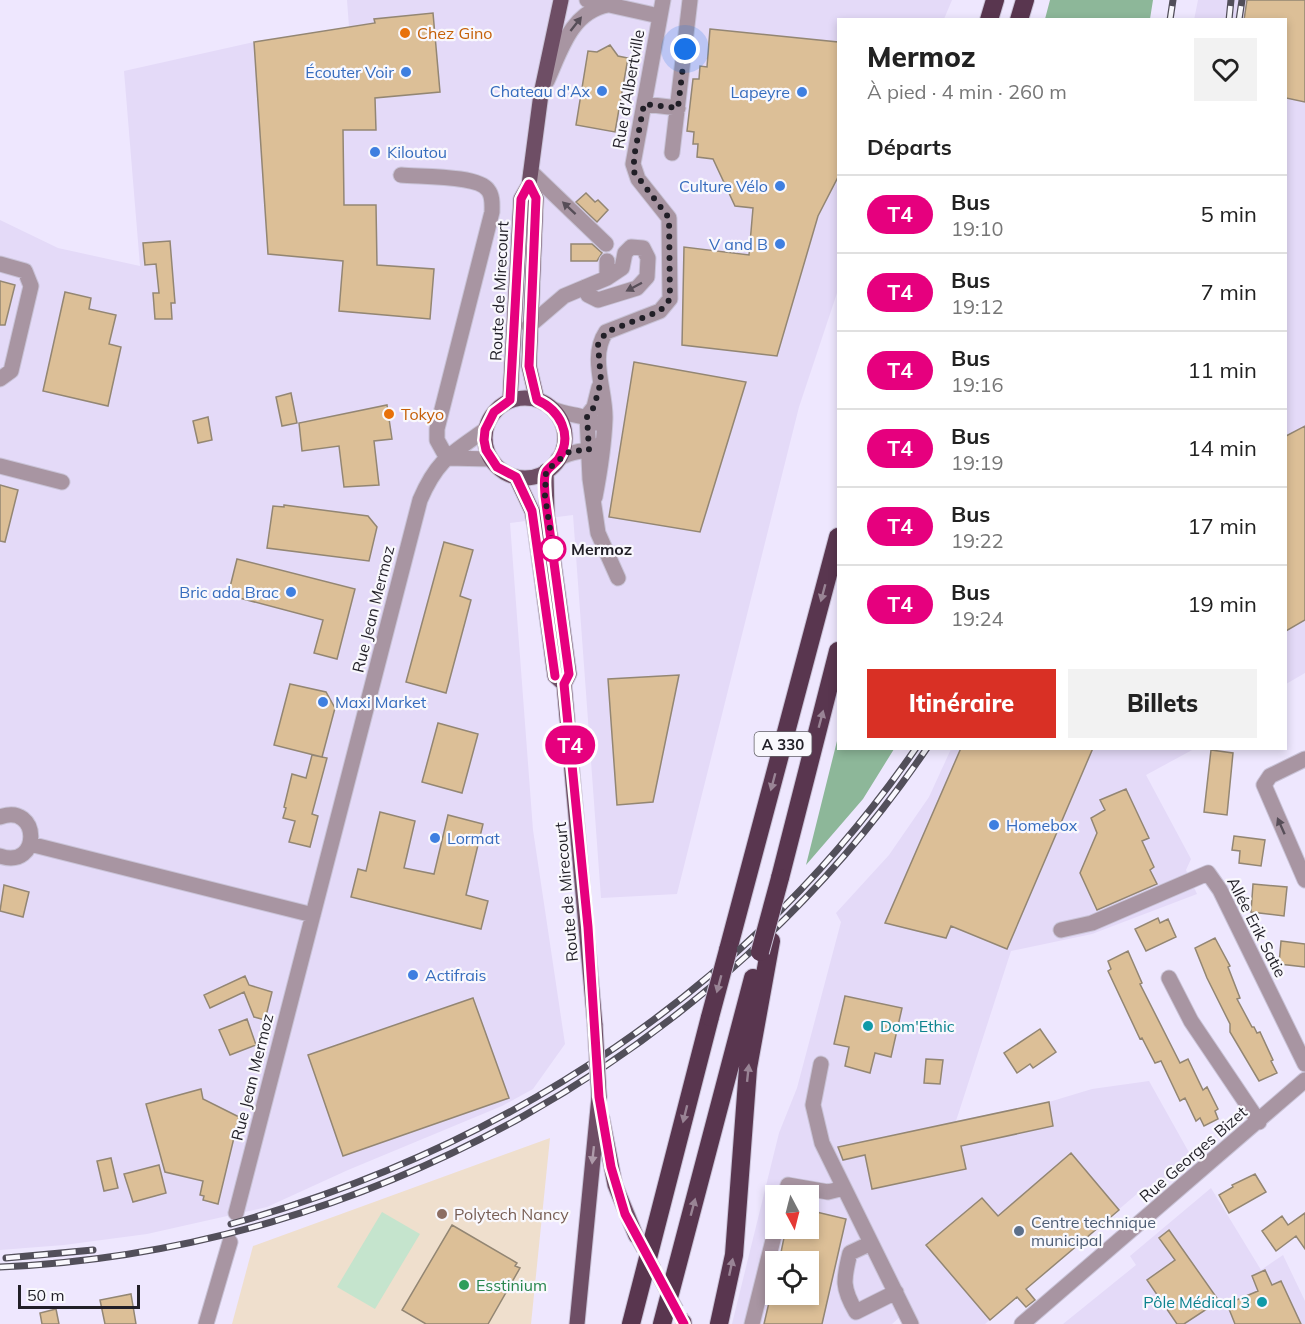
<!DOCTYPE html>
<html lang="fr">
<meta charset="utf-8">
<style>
body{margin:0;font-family:Mulish,sans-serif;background:#f2f2f2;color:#222;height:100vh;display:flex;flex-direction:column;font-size:22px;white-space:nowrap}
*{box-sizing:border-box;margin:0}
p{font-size:20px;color:#767676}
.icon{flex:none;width:33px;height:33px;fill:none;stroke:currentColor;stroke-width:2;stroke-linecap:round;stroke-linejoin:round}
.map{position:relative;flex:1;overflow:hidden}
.details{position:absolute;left:837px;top:18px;width:450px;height:732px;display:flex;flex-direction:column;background:#fff;border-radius:0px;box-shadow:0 3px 9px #0003}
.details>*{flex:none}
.badge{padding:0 12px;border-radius:20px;font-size:21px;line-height:39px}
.needle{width:39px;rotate:173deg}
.tools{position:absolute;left:765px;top:1185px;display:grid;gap:12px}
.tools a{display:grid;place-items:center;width:54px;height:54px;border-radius:0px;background:#fff;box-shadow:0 3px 9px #0003;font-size:30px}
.scale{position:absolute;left:18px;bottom:15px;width:122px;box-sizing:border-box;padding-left:6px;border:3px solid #211f27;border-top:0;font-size:16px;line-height:21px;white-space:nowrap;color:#211f27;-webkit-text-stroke:4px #f9f8fd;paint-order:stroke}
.you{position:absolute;width:30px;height:30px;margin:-15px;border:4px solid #fff;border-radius:50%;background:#1a73e8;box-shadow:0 0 0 9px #1a73e833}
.map>.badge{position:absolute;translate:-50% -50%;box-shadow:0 0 0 3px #fff}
h2{padding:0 30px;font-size:22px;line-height:54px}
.round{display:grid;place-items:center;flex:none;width:63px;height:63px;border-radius:0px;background:#f2f2f2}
.summary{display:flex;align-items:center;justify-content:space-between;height:102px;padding:0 30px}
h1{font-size:28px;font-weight:800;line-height:45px}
.cta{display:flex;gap:12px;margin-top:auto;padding:12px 30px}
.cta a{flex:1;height:69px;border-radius:0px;background:#d93025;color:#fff;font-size:24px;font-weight:800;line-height:69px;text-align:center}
.cta a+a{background:#f2f2f2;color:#222}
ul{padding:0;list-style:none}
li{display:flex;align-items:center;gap:18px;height:78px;padding:0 30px;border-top:2px solid #e0e0e0}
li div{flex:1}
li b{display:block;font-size:22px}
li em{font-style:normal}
li .badge{min-width:66px;font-weight:700;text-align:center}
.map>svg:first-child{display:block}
</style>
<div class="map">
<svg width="1305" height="1324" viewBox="0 0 1305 1324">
<rect width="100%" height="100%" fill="#eee7fe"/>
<path fill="#e4daf8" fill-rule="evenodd" d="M347,0H952L944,19L838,20V290L799,407L677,894L601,898L573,515L510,523L533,830L565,1044L533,1089L502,1106L348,1170L267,1207L147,1234L64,1245L0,1250V220L58,248L140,266L124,71L254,42L349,27Z
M1198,0H1305V673L1286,684V20H1194Z
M951,749H1194L1146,775L1191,859L1186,870L1197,894L1092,934L1011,951L956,1121L1049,1102L1092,1089L1149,1081L1191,1156L1143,1198L1138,1193L1026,1289L1031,1295L1017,1297L985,1324H919L911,1307L892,1324H732L779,1133L797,1088L841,922L836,913L889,855L929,797ZM776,1196H808V1228H776ZM776,1262H808V1294H776Z
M1211,1188L1261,1270L1283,1255L1305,1301V1324H1063L1136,1265L1130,1256Z"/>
<path fill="#efdfcd" d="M550,1138L531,1324H232L253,1246Z"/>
<path fill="#c5e4cd" d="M382,1212L420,1234L375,1309L337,1287Z"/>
<path fill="#8db799" d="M1050,0H1153L1150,19H1045Z
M838,737V748L894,749L863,799L806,865Z"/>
<path fill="#dcbf97" stroke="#938673" stroke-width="1.5" d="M1247,0H1305V102L1286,98V20H1244Z
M433,13L440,92L375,98L376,130H343L344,205H376L377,265L434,269L430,319L339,311L343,261L268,254L254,42L375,23L374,19Z
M710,29L838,42V177L818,216L777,356L682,345L684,247L749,255L753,208L735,206L713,159L697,157L698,144H693L694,132L687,131L693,79H699L700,66L707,67Z
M610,45L618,56L628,58L615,132L576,125L588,51L597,52Z
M586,193L595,202L598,200L608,210L597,222L576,202Z
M170,241L175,303H171L172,319H155L153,293H159L156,264L145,265L143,243Z
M571,244H592L602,253L597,261H571Z
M0,281L15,285L5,325H0Z
M65,292L91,298L89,309L116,315L109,344L121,347L108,406L43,391Z
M634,362L746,382L700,532L609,517Z
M291,393L297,423L282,426L276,397Z
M387,405L392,439L374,441L379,485L344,487L339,446L302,451L299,423Z
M208,417L212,440L198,443L193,421Z
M1305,426V620L1286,631V436Z
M0,485L18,490L5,542L0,541Z
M284,505L368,516L377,527L369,561L267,548L273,506L284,507Z
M444,542L473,550L460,596L471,600L446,693L406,682Z
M237,559L355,589L337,659L314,653L323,620L228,595Z
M679,675L653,802L617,805L608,679Z
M290,684L326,692L335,708L322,757L274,745Z
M438,723L478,734L462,793L422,782Z
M961,748H1093L1007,949L951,926L946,938L885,923Z
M1211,750L1233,753L1227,815L1204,812Z
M312,755L327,758L312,814L318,816L310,847L289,842L295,821L283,818L286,808L284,807L292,774L306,778Z
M1126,789L1149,838L1142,841L1154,867L1150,870L1157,884L1097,910L1080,873L1097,833L1091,818L1105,810L1100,800Z
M380,812L415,821L404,868L434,874L448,815L483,824L466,895L488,901L481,929L351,897L358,869L366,871Z
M1234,836L1265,840L1261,866L1239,863L1240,851L1232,850Z
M1253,884L1287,887L1284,916L1251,912Z
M4,885L29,892L23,917L0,911Z
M1158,918L1160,923L1168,919L1176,937L1146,951L1135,929Z
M1215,938L1230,966L1228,967L1240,998L1237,999L1252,1027H1254L1257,1033L1260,1032L1273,1060L1271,1061L1277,1073L1259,1081L1230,1032V1024L1207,978L1195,948Z
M1281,941L1305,944V967L1279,964Z
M1128,951L1142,983L1140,984L1180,1063L1188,1059L1203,1090L1207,1087L1218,1109L1215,1111L1218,1119L1204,1126L1200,1118L1196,1121L1185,1098L1180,1101L1161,1061L1155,1063L1142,1038L1140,1039L1108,971L1111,969L1108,961Z
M245,976L249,985L272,992L265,1020L254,1017L244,992L210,1008L204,995Z
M845,996L902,1008L891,1057L875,1053L870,1073L845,1066L849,1047L834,1044Z
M473,998L509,1098L343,1156L308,1055Z
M247,1019L256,1045L230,1055L219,1030Z
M1040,1029L1056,1052L1033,1068L1030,1064L1017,1073L1004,1053Z
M926,1059L943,1060L940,1084L924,1083Z
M201,1089L203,1099L239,1117L218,1204L203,1200L204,1196L200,1195L203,1181L165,1172L146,1104Z
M1049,1102L1053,1126L961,1146L966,1169L872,1189L865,1155L843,1160L838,1147Z
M1071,1153L1119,1210L1026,1289L1035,1300L1026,1307L1017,1297L990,1320L926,1245L982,1198L998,1216Z
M111,1158L118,1188L104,1191L97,1161Z
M159,1165L166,1193L133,1202L124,1174Z
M1255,1174L1266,1192L1229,1213L1219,1195L1233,1187L1232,1185Z
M808,1210L846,1219L822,1324H764L771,1294H808V1262H779L786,1228H808Z
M1305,1213V1249L1296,1236L1276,1251L1262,1231L1282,1216L1288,1225Z
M452,1225L517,1263L515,1266L520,1268L488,1324H426L402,1310Z
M1169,1230L1219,1301L1184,1324H1177L1147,1280L1175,1260L1159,1238Z
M1265,1270L1272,1285L1281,1281L1301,1324H1235L1227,1304L1258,1291L1252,1276Z
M131,1294L136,1324H105L100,1300Z
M56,1309L59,1324H42L40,1313Z"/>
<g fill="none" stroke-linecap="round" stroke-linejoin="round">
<path stroke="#c5bfd3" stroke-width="15" stroke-dasharray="15 8" stroke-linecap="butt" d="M636,1236L684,1322"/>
<defs>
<path id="minor" d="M587,0L659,16
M547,81C561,50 571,12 608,5
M644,104L678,108
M672,153L690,0
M531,172L606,244
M401,175C420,177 478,175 488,190C493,196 492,205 492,212L437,429V440L447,458
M0,264L25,271L31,286L11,371L0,379
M585,287L588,295L598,300L637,288L647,277L648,258L643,248L631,247L625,253L622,268L607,278
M529,326L564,296L607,278V261
M599,387L594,407L587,416L590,479L598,533L618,578
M553,409C567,416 585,414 596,423
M447,458L491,459
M558,459C572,450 583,453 596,446
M0,466L62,482
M595,497C600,471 604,445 605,419C606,391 589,357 606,332L660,311L670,299L669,218L638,179L633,164L663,0
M1305,759L1270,776L1264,785L1305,880
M0,817C40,802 42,870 0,856
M30,844L313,915
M1061,930L1092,923L1208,873L1220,890L1305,1064
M1169,978L1191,1021L1259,1122
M821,1064L813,1105L822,1143L911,1324
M785,1196L788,1185L828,1192L844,1188
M236,1213L420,500C437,460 451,454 485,430
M871,1243L850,1253C843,1280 842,1288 856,1312L896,1292
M206,1324L230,1242
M752,1324L776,1228
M1022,1324L1305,1080"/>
<path id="major" d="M529,185L536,198L529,366L537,400
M485 438a40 40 0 1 1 80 0a40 40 0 1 1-80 0Z
M510,400L521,199L529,185L541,94L561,0
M546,471L547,514L569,674L564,684L595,1025
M516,477L532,511L535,527L555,676L564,684
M602,1118L615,1185L636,1236
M684,1322V1324
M577,1324L599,1097"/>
<path id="highway" d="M989,20L995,0
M1019,20L1025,0
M780,878L838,651
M728,950L838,537
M631,1324L710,1017
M662,1324L753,978
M719,1324L734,1255L748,1068L771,941"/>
</defs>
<use href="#minor" stroke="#c9c3d7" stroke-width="17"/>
<use href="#major" stroke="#c9c3d7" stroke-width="17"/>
<use href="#highway" stroke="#c9c3d7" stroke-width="20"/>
<use href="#minor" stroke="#a895a2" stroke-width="15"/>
<use href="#major" stroke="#6e4e65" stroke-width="15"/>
<use href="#highway" stroke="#59364f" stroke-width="18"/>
<defs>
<path id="rail" d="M1170,20L1173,0
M1229,20L1231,0
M1239,20L1242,0
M231,1224C509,1147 750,988 916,748
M6,1258L93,1250
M0,1267C368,1251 720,1053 927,748"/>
</defs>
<use href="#rail" stroke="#524f5a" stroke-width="7"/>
<use href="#rail" stroke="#f9f8fd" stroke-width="4.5" stroke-dasharray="14" stroke-linecap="butt"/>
<defs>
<path id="major-bridge" d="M595,1025L599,1097"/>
<path id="highway-bridge" d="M760,952L780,878
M710,1017L728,950"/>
</defs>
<use href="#major-bridge" stroke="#c9c3d7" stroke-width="17" stroke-linecap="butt"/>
<use href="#highway-bridge" stroke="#c9c3d7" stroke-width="20" stroke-linecap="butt"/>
<use href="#major-bridge" stroke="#6e4e65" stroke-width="15"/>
<use href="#highway-bridge" stroke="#59364f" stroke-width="18"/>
</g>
<defs><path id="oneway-solid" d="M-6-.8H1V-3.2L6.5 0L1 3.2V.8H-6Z" transform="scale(1.5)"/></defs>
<g fill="#574e58">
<use href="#oneway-solid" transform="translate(576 24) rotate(-52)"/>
<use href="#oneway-solid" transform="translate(569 208) rotate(-137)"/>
<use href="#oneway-solid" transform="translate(634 287) rotate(152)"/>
<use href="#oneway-solid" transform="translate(1281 826) rotate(-114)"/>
</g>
<g fill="#998495">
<use href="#oneway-solid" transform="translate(823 593) rotate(105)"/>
<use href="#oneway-solid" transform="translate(821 719) rotate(-75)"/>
<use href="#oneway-solid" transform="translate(773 782) rotate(105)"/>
<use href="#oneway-solid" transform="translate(719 984) rotate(105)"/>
<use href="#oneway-solid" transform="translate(748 1073) rotate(-84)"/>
<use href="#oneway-solid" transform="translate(685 1114) rotate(104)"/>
<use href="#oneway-solid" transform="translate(693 1207) rotate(-75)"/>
<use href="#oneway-solid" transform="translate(731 1267) rotate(-78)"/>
</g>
<use fill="#ad9aa9" href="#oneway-solid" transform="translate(593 1155) rotate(96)"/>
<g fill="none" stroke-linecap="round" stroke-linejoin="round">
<defs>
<path id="line" d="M555,676L532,511L516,477L497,467L486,450L484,440L485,430L494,412L510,400L521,199L529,184L536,198L529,366L537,400C560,410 573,435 559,458C556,463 548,468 546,472C543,478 545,490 545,496L569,674L564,684L588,927L599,1097L611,1167L625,1214L684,1324"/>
</defs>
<use href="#line" stroke="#fff" stroke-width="14"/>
<use href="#line" stroke="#e6007e" stroke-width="9"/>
<path stroke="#211f27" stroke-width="6" stroke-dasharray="0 10.8" d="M553,549L545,496L546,471L570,451L589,450L587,416L594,407L601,381L598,345L606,332L660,311L670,299L669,218L634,172V157L644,104L678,108L685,49"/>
</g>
<g fill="#e8710a" stroke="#f9f8fd" stroke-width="2">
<circle cx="405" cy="33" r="6"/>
<circle cx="389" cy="414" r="6"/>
</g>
<g fill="#3f7fe0" stroke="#f9f8fd" stroke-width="2">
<circle cx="406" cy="72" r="6"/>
<circle cx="602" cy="91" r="6"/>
<circle cx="802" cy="92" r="6"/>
<circle cx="375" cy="152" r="6"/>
<circle cx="780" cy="186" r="6"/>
<circle cx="780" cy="244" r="6"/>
<circle cx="291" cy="592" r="6"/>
<circle cx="323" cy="702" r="6"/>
<circle cx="994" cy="825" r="6"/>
<circle cx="435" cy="838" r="6"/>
<circle cx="413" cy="975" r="6"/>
</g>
<circle fill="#fff" stroke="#e6007e" stroke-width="3" cx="553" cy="549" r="12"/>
<g fill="#0f9aa8" stroke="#f9f8fd" stroke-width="2">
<circle cx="868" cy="1026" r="6"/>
<circle cx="1262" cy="1302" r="6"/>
</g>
<circle fill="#8d6e63" stroke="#f9f8fd" stroke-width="2" cx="442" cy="1214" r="6"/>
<circle fill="#5c6f8a" stroke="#f9f8fd" stroke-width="2" cx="1019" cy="1231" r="6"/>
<circle fill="#2e9e5b" stroke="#f9f8fd" stroke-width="2" cx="464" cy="1285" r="6"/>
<g text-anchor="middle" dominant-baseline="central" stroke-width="4.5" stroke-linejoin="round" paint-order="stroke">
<rect fill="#f9f8fd" stroke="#626067" stroke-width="1.5" x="754.5" y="732" width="57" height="24" rx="4.5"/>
<g font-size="15" font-weight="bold" fill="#211f27">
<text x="783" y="744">A 330</text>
</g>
<g font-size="16" fill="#c56008" stroke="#f9f8fd" text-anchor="start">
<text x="417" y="33">Chez Gino</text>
<text x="401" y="414">Tokyo</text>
</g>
<g font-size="16" fill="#366cbe" stroke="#f9f8fd" text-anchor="end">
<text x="394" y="72">Écouter Voir</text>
<text x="590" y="91">Chateau d'Ax</text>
<text x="790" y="92">Lapeyre</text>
<text x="387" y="152" text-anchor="start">Kiloutou</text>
<text x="768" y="186">Culture Vélo</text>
<text x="768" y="244">V and B</text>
<text x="279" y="592">Bric ada Brac</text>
<text x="335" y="702" text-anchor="start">Maxi Market</text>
<text x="1006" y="825" text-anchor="start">Homebox</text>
<text x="447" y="838" text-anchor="start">Lormat</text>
<text x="425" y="975" text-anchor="start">Actifrais</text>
</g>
<g font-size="16" fill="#211f27" stroke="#f9f8fd">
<text transform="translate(628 89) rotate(-80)">Rue d'Albertville</text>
<text transform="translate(499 291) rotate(-87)">Route de Mirecourt</text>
<text transform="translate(373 609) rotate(-76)">Rue Jean Mermoz</text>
<text transform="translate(566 892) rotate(-95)">Route de Mirecourt</text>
<text transform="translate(1257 927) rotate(63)">Allée Erik Satie</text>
<text transform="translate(252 1077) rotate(-76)">Rue Jean Mermoz</text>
<text transform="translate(1193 1154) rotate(-41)">Rue Georges Bizet</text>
</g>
<g font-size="16" font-weight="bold" fill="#211f27" stroke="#f9f8fd" text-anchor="start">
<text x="571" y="549">Mermoz</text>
</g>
<g font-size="16" fill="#0d838f" stroke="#f9f8fd" text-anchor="start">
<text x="880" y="1026">Dom'Ethic</text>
<text x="1250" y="1302" text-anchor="end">Pôle Médical 3</text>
</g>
<g font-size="16" fill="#785e54" stroke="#f9f8fd" text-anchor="start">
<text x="454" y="1214">Polytech Nancy</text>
</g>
<g font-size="16" fill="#4e5e75" stroke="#f9f8fd" text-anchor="start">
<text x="1031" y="1222">Centre technique<tspan x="1031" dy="18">municipal</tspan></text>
</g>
<g font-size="16" fill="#27864d" stroke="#f9f8fd" text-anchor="start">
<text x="476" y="1285">Esstinium</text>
</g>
</g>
</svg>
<div class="tools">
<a><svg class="needle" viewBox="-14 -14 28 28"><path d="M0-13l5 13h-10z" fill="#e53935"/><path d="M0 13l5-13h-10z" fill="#767676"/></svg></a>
<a><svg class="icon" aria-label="locate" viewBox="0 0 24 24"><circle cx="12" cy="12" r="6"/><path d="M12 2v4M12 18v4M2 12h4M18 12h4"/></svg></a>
</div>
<div class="scale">50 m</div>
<div class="you" style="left:685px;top:49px"></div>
<b class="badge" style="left:570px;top:745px;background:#e6007e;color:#fff">T4</b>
<section class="details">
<div class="summary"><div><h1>Mermoz</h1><p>À pied · 4 min · 260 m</p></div><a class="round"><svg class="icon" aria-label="heart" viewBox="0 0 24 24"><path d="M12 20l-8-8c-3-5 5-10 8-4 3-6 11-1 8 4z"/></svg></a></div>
<h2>Départs</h2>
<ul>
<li><span class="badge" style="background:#e6007e;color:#fff">T4</span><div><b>Bus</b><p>19:10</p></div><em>5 min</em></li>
<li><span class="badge" style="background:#e6007e;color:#fff">T4</span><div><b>Bus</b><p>19:12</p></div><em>7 min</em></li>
<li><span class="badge" style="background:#e6007e;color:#fff">T4</span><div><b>Bus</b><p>19:16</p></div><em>11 min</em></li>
<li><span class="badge" style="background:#e6007e;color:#fff">T4</span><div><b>Bus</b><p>19:19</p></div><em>14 min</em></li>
<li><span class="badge" style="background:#e6007e;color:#fff">T4</span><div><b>Bus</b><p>19:22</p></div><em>17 min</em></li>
<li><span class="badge" style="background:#e6007e;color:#fff">T4</span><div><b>Bus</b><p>19:24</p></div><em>19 min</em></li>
</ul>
<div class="cta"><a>Itinéraire</a><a>Billets</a></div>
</section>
</div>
